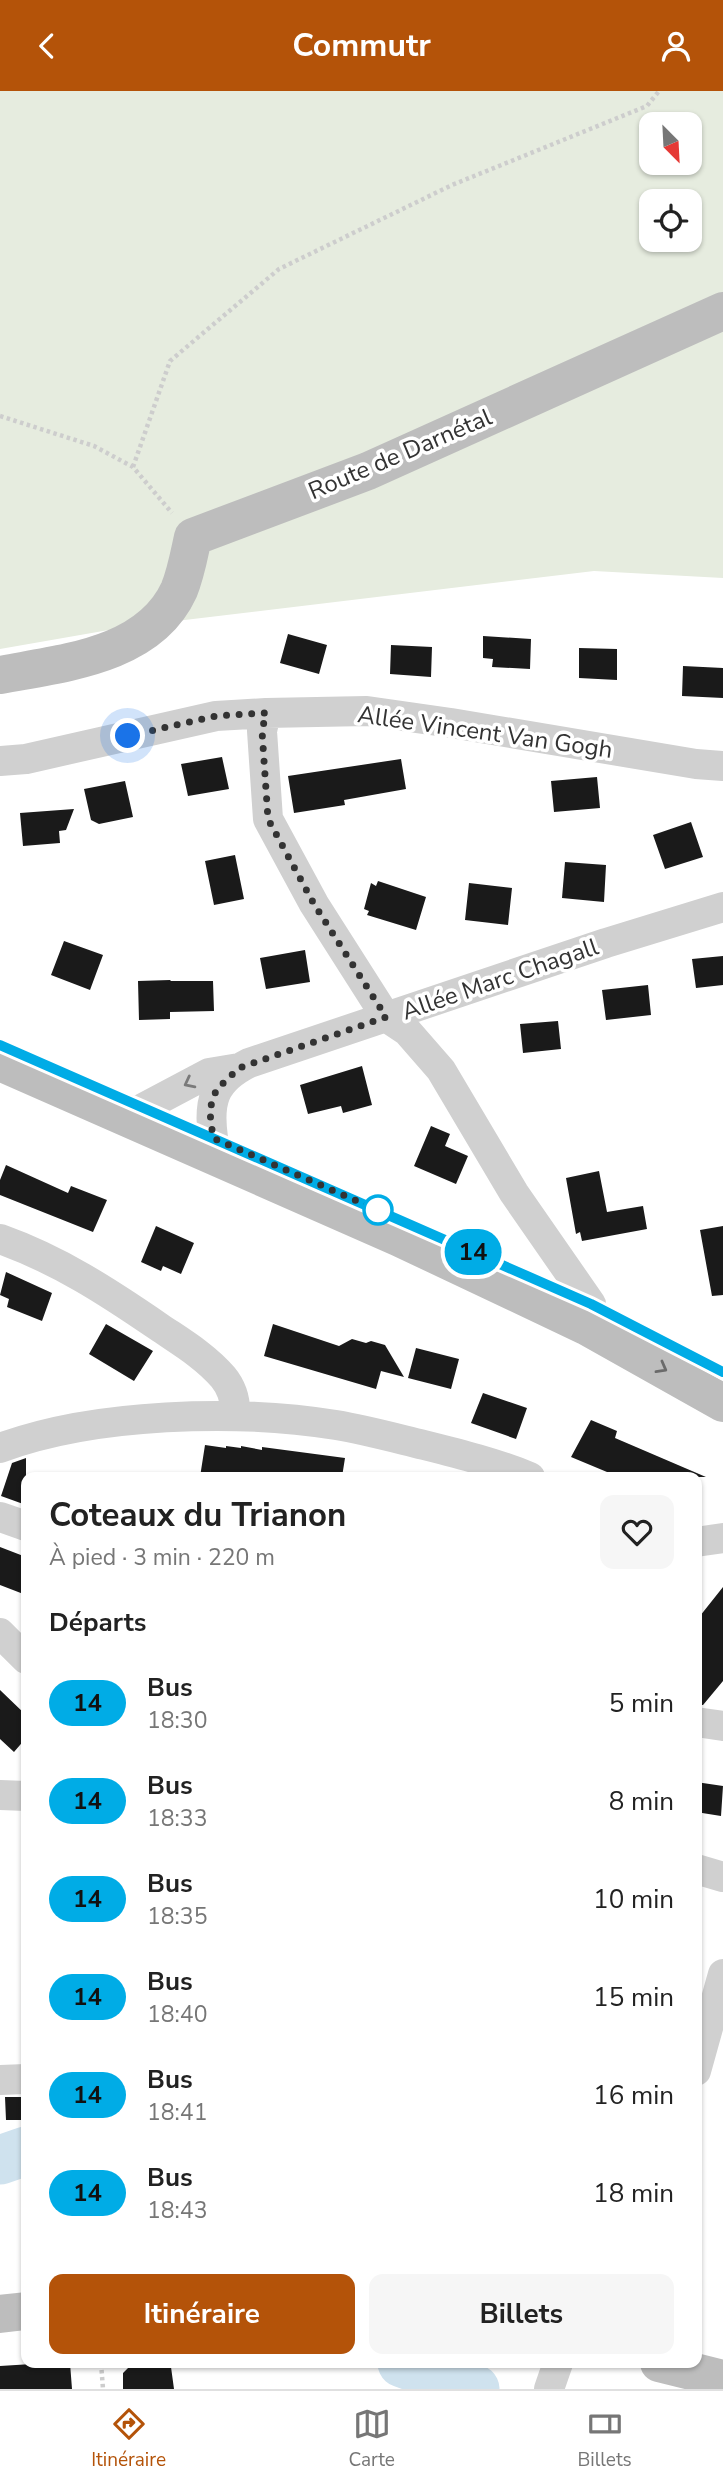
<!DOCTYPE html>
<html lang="fr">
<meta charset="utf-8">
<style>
body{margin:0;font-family:"Nunito Sans",sans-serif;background:#f6f6f6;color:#222;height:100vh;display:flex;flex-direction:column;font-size:26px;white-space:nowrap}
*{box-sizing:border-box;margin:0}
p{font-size:23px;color:#767676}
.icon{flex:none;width:38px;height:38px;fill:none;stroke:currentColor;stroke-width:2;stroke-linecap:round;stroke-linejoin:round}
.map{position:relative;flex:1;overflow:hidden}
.drawer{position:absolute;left:21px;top:1381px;width:681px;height:896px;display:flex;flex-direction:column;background:#fff;border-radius:14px;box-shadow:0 2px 5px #0004}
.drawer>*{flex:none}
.badge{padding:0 14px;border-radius:23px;font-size:24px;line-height:46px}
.needle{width:46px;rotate:156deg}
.tools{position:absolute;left:639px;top:21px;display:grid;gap:14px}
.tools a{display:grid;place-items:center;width:63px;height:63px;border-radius:14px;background:#fff;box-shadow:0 2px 5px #0004;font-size:35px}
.you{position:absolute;width:35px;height:35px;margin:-18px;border:5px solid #fff;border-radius:50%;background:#1a73e8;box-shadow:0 0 0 10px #1a73e833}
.map>.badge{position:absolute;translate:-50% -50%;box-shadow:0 0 0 4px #fff}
h2{padding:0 28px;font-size:26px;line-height:63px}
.round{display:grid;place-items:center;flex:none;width:74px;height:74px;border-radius:14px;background:#f6f6f6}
.headline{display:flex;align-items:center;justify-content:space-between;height:119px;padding:0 28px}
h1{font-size:33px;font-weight:700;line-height:52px}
.action{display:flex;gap:14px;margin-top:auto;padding:14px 28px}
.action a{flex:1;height:80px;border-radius:14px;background:#b45309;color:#fff;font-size:28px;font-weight:700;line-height:80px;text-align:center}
.action a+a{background:#f6f6f6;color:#222}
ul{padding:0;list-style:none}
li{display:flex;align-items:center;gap:21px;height:98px;padding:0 28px}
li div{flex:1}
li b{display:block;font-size:26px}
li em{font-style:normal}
li .badge{min-width:77px;font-weight:700;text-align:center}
header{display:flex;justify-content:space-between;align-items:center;height:91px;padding:0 28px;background:#b45309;color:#fff;font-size:32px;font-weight:700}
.menu{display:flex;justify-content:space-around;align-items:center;height:98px;border-top:2px solid #e0e0e0;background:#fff;font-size:19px;color:#767676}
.menu a{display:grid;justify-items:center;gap:4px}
.menu .selected{color:#b45309}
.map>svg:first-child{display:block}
</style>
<header><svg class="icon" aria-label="back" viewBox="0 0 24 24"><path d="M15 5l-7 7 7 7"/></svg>Commutr<svg class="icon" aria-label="person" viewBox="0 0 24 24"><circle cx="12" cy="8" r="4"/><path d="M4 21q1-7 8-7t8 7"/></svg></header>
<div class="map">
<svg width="723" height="2298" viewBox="0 0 723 2298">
<rect width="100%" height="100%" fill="#fff"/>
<path fill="#e6ecdf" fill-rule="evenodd" d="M0,0H723V487L594,480L126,536L0,558ZM651,33H690V72H651ZM651,110H690V149H651Z"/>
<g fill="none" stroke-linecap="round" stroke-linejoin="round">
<path stroke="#cfe2ee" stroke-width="49" d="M0,2069L26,2060
M402,2272L475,2298"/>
</g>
<path fill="#1a1a1a" d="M288,543L327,554L319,583L280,572Z
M483,545L531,548L530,578L492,576L493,568L483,567Z
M391,554L432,556L431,586L390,583Z
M579,557L617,558V589L579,587Z
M683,575L723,577V607L682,605Z
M222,666L229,698L188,705L181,673Z
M401,668L406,698L344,709L345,714L294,722L288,685Z
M597,686L600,717L554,721L551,690Z
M125,690L133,726L99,733L91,729L84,698Z
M74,718L66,739L59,740L60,752L23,755L20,722Z
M691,731L703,766L665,778L653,744Z
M235,764L244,808L214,814L205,770Z
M565,771L606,774L604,811L562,807Z
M378,790L426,806L416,839L367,824L369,820L364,818L371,792L376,795Z
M469,792L512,797L508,834L465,829Z
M64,850L103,864L90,899L51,884Z
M305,859L310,891L266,898L260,867Z
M723,865V894L696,897L692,868Z
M170,889L171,890H213L214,920L170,921V928L139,929L138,890Z
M648,894L651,924L606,929L602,899Z
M558,930L561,958L523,962L520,933Z
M362,975L372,1014L343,1022L341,1015L308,1023L300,994Z
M431,1035L450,1043L445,1055L468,1065L456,1093L414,1075Z
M6,1074L68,1102L71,1095L107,1109L93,1141L0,1104V1089Z
M599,1080L607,1121L643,1115L647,1138L582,1150L580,1141L576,1143L566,1087Z
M156,1135L194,1152L181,1183L163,1175L161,1180L141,1171Z
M723,1135V1204L712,1205L700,1139Z
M6,1181L52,1202L42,1230L7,1216L9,1208L0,1204Z
M106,1233L153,1260L134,1290L89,1263Z
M273,1233L339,1255L352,1248L366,1252L371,1250L385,1254L404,1286L381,1280L376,1298L264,1265Z
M416,1257L459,1268L451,1298L408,1287Z
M483,1302L527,1317L516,1348L471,1332Z
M591,1329L617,1340L615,1347L706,1386H619L571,1366Z
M205,1354L226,1357V1355L241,1357V1355L262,1359V1356L345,1367L342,1386H200Z
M26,1367V1414L1,1405L12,1372Z
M0,1456L26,1466V1504L0,1494Z
M723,1496V1590L703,1614H696V1530Z
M0,1599L26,1624V1647L14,1661L0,1648Z
M696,1691L723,1695L721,1725L696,1721Z
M5,2006H26V2029H6Z
M48,2272H70L72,2298H0V2275Z
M129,2276H171L174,2298H123V2282Z"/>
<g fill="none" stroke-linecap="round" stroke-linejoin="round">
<path stroke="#cdcdcd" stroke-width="4.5" stroke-dasharray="3.5 3.5" stroke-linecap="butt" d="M0,325L94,355L133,376L172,422
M133,376L170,270L279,178L452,94L647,15L659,0
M101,2272L103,2298"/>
<path stroke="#d0d0d0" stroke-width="30" d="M266,622L262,640L268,728L314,813L386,926L407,940L441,979L514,1102L591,1213
M0,670L26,668L216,625L266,622L367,620L451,632L696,673L723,675
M143,1017L209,982L239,977
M213,1047C208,1011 213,990 249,972L606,852L723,816
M0,1148C59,1169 108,1201 159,1236C181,1251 205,1265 223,1286C233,1298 236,1310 235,1325
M0,1357C94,1322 237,1318 336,1334C366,1339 395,1347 424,1354C460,1363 496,1372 530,1386
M0,1426L26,1435
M696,1451L723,1447
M0,1542L26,1568
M696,1631L723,1635
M0,1704L26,1705
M696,1778L723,1786
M696,1980L723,1883
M0,1989L26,1988
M549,2298L558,2272"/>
<path stroke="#bdbdbd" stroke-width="38" d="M0,584C63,572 149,565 179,499C186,482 189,464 193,446L368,380L723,220
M0,971L398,1146L586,1235L723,1312
M0,2223L26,2220
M659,2272L723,2288"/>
</g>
<defs><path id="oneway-chevron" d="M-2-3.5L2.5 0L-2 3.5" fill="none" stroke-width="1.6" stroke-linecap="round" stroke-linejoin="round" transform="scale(1.75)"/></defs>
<use stroke="#7a7a7a" href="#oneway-chevron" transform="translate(189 992) rotate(153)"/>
<use stroke="#6a6a6a" href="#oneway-chevron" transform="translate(662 1277) rotate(29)"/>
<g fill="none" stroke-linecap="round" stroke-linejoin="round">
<defs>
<path id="line" d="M0,954L591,1213L723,1281"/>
</defs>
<use href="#line" stroke="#fff" stroke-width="16"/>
<use href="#line" stroke="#00ace6" stroke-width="10"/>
<path stroke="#333" stroke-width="7" stroke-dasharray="0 12.6" d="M128,645L216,625L266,622L262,640L268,728L314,813L386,926L239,977L217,998L212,1009L210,1022L213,1047L380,1120L378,1119"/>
</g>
<circle fill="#fff" stroke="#00ace6" stroke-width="3.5" cx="378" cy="1119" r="14"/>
<g text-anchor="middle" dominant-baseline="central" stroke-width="7" stroke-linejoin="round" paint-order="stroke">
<g font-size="24" fill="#333" stroke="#fff">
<text transform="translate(400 363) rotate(-23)">Route de Darnétal</text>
<text transform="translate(485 641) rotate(8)">Allée Vincent Van Gogh</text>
<text transform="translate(500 888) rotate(-19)">Allée Marc Chagall</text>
</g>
</g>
</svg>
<div class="tools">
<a><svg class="needle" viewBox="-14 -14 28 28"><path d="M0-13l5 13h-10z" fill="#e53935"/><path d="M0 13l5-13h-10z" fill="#767676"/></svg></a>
<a><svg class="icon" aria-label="locate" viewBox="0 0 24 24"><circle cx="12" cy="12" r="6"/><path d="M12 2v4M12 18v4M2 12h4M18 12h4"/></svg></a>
</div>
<div class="you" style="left:128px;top:645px"></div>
<b class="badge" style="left:473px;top:1161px;background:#00ace6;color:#111">14</b>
<section class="drawer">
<div class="headline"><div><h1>Coteaux du Trianon</h1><p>À pied · 3 min · 220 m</p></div><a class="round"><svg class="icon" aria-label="heart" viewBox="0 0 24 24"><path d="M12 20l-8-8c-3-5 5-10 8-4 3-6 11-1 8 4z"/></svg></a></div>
<h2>Départs</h2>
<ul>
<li><span class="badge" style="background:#00ace6;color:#111">14</span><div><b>Bus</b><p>18:30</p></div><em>5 min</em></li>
<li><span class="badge" style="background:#00ace6;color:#111">14</span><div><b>Bus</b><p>18:33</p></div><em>8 min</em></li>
<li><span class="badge" style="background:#00ace6;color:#111">14</span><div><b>Bus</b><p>18:35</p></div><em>10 min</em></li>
<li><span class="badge" style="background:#00ace6;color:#111">14</span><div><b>Bus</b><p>18:40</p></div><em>15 min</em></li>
<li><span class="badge" style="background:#00ace6;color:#111">14</span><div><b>Bus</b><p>18:41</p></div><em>16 min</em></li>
<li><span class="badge" style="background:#00ace6;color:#111">14</span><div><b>Bus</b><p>18:43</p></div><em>18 min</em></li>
</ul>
<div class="action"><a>Itinéraire</a><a>Billets</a></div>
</section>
</div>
<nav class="menu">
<a class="selected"><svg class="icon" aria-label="directions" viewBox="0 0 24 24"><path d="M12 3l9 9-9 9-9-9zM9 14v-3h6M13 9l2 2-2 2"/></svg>Itinéraire</a>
<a><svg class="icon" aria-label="map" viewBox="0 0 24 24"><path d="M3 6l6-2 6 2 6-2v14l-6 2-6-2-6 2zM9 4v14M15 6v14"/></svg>Carte</a>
<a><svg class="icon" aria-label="tickets" viewBox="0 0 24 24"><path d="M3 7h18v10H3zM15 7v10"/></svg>Billets</a>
</nav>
